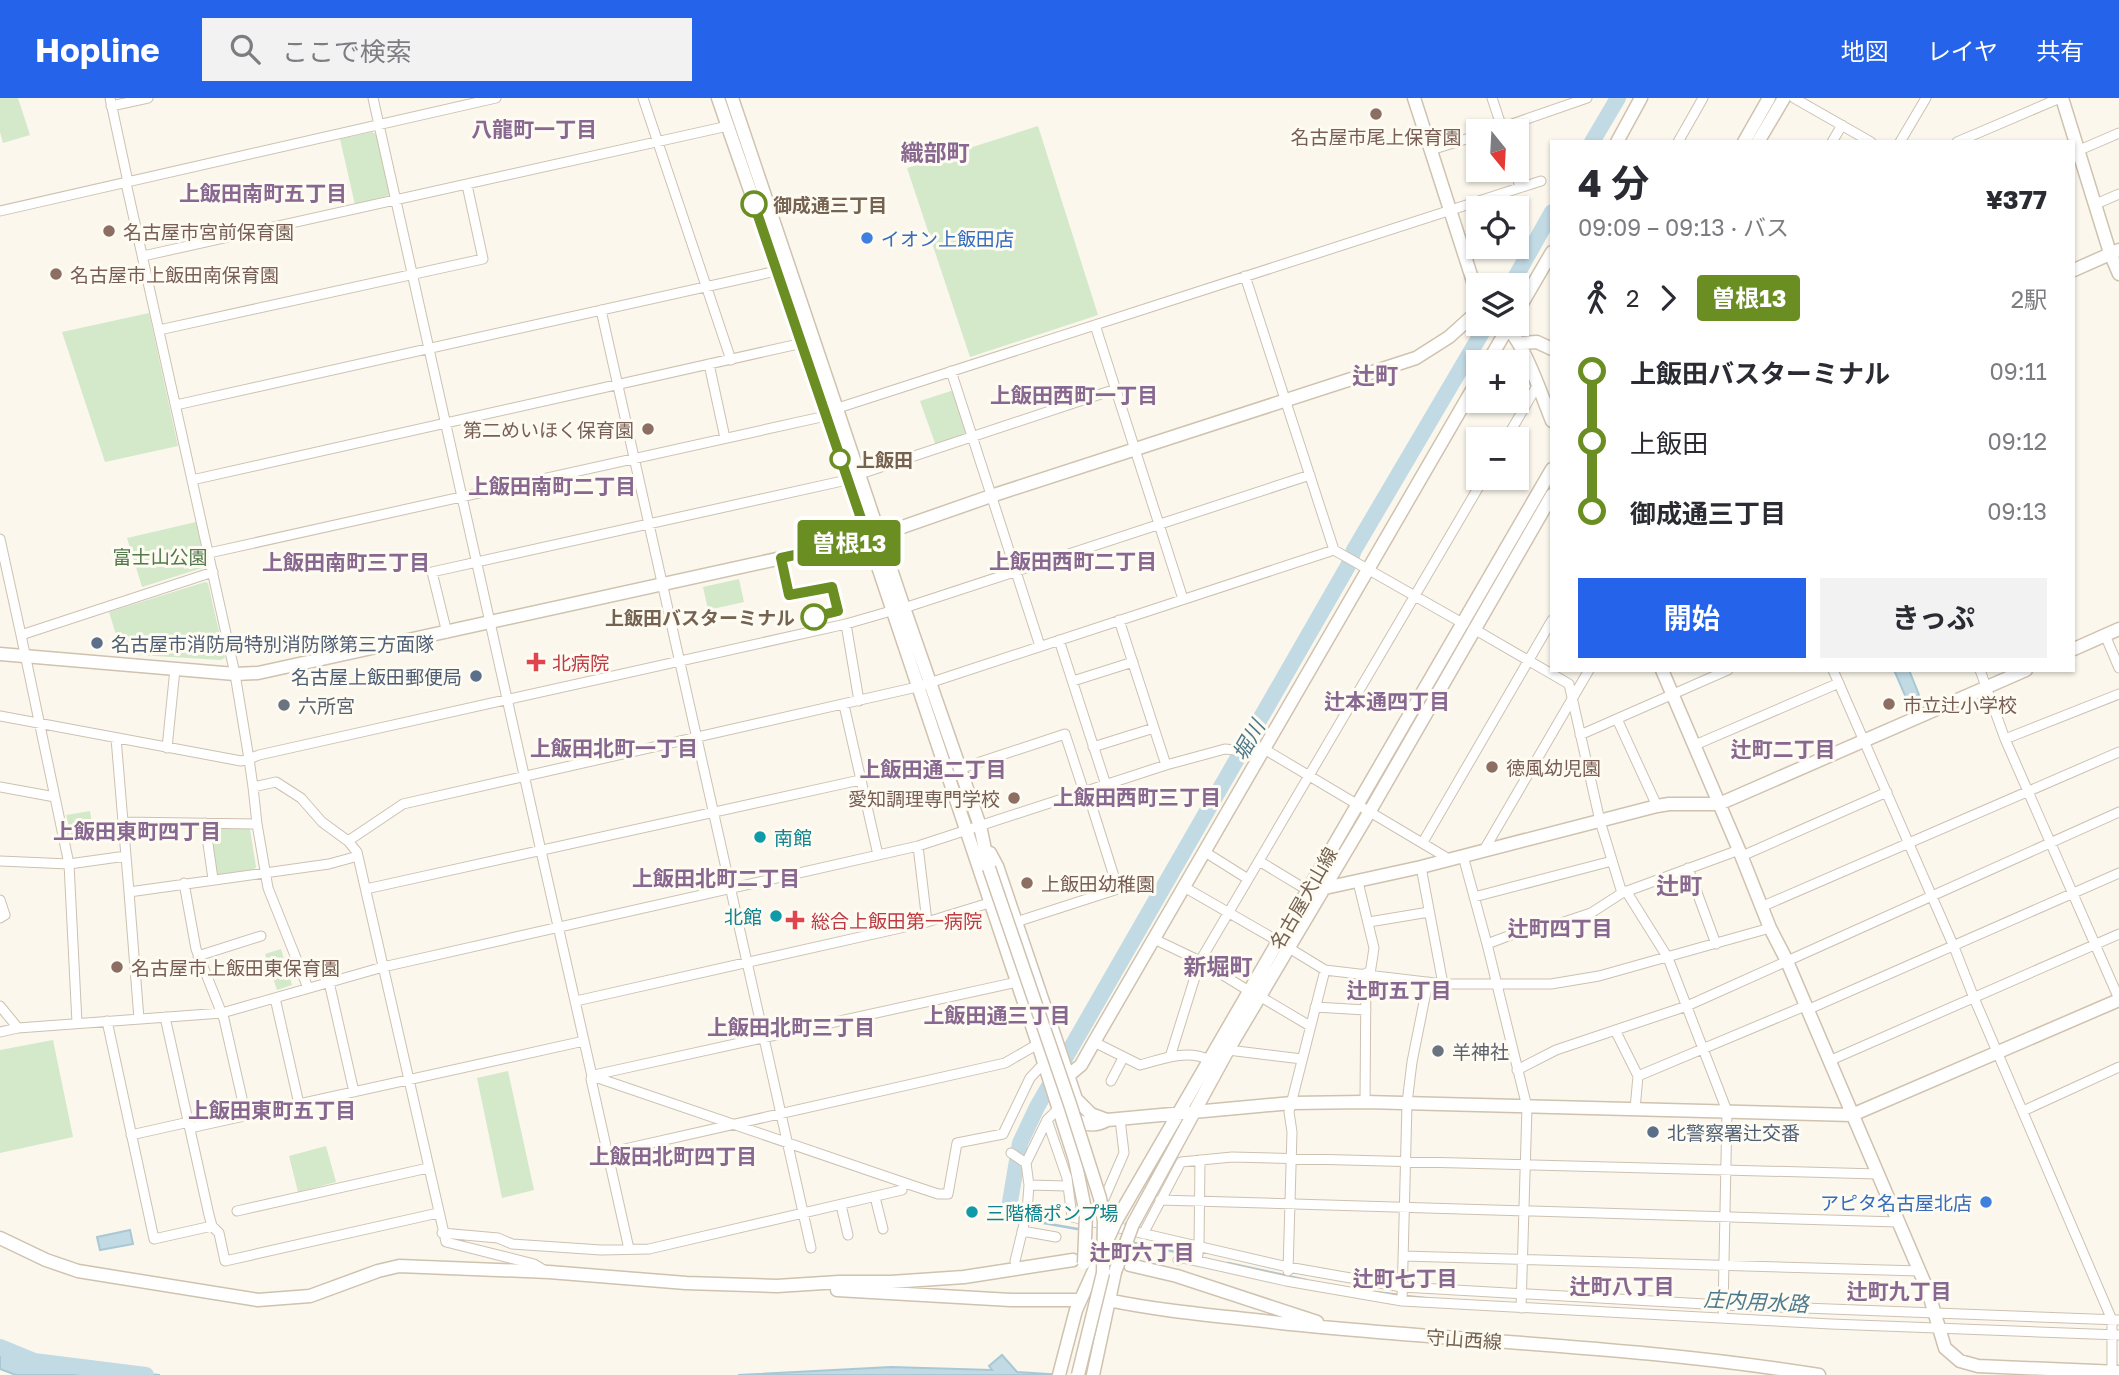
<!DOCTYPE html>
<html lang="ja">
<meta charset="utf-8">
<style>
body{margin:0;font-family:"Golos Text","Noto Sans JP",sans-serif;background:#f2f2f3;color:#2b2b33;height:100vh;display:flex;flex-direction:column;font-size:26px;white-space:nowrap}
*{box-sizing:border-box;margin:0}
p{font-size:23px;color:#7c7c81}
.icon{flex:none;width:38px;height:38px;fill:none;stroke:currentColor;stroke-width:2;stroke-linecap:round;stroke-linejoin:round}
.map{position:relative;flex:1;overflow:hidden}
.side{position:absolute;left:1550px;top:42px;width:525px;height:532px;display:flex;flex-direction:column;background:#fff;border-radius:0px;box-shadow:0 2px 5px #0004}
.side>*{flex:none}
.badge{padding:0 14px;border-radius:5px;font-size:24px;line-height:46px}
.needle{width:46px;rotate:162deg}
.tools{position:absolute;left:1466px;top:21px;display:grid;gap:14px}
.tools a{display:grid;place-items:center;width:63px;height:63px;border-radius:0px;background:#fff;box-shadow:0 2px 5px #0004;font-size:35px}
.map>.badge{position:absolute;translate:-50% -50%;box-shadow:0 0 0 4px #fff}
.legs{display:flex;align-items:center;gap:10px;height:77px;padding:0 28px;font-size:23px}
.legs p{margin-inline-start:auto}
.summary{display:flex;align-items:center;justify-content:space-between;height:119px;padding:0 28px}
h1{font-size:38px;font-weight:700;line-height:52px}
.primary-button{display:flex;gap:14px;margin-top:auto;padding:14px 28px}
.primary-button a{flex:1;height:80px;border-radius:0px;background:#2563eb;color:#fff;font-size:28px;font-weight:700;line-height:80px;text-align:center}
.primary-button a+a{background:#f2f2f3;color:#2b2b33}
ul{padding:0 28px;list-style:none}
li{display:flex;align-items:center;gap:24px;height:70px;font-size:26px}
li i{display:grid;place-items:center;width:10px;height:100%;margin:0 9px;background:currentColor}
li i::after{content:'';width:18px;height:18px;margin:-9px;border:5px solid;border-radius:50%;background:#fff}
li p{margin-inline-start:auto}
li:first-child i{background:linear-gradient(#0000 50%,currentColor 0)}
li:last-child i{background:linear-gradient(currentColor 50%,#0000 0)}
header{display:flex;align-items:center;gap:42px;box-sizing:border-box;height:98px;padding:0 35px;background:#2563eb;color:#fff}
header strong{font-size:33px}
nav{display:flex;gap:38px;margin-inline-start:auto;font-size:24px}
.search{width:490px;height:63px;background:#f2f2f3;display:flex;align-items:center;gap:18px;box-sizing:border-box;padding:0 24px;border-radius:0px;color:#7c7c81;font-size:26px}
.map>svg:first-child{display:block}
</style>
<header>
<strong>Hopline</strong>
<div class="search"><svg class="icon" aria-label="search" viewBox="0 0 24 24"><circle cx="10" cy="10" r="6"/><path d="M15 15l6 6"/></svg>ここで検索</div>
<nav><a>地図</a><a>レイヤ</a><a>共有</a></nav>
</header>
<div class="map">
<svg width="2119" height="1277" viewBox="0 0 2119 1277">
<rect width="100%" height="100%" fill="#fbf7ec"/>
<path fill="#d3e9ca" d="M0,0H18L30,37L3,45L0,34Z
M1038,28L1098,217L970,259L907,70Z
M372,34L376,36L390,97L355,107L340,41Z
M149,215L178,348L105,364L62,234Z
M954,292L968,337L936,348L920,303Z
M196,424L205,466L202,470L142,489L127,440Z
M739,481L744,504L708,512L703,489Z
M205,484L208,485L225,560L221,562L122,556L109,514Z
M90,713L93,732L71,737L66,717Z
M212,729L250,731L256,769L252,774L223,779L216,775L210,732Z
M281,851L292,887L277,892L265,856Z
M53,942L73,1039L0,1055V952Z
M508,973L534,1092L502,1100L477,980Z
M326,1048L336,1084L298,1094L289,1058Z"/>
<path fill="#c1dae4" stroke="#a8c8d5" stroke-width="2" d="M1894,572H1909L1919,597L1907,602Z
M130,1132L133,1146L100,1152L97,1139Z
M0,1243L60,1269L160,1277H16L0,1271Z
M1002,1257L1017,1274L1065,1277H738L891,1269L992,1272L989,1268Z"/>
<g fill="none" stroke-linecap="round" stroke-linejoin="round">
<path stroke="#a8c8d5" stroke-width="2.5" d="M1038,1124L1083,1132
M1130,1144L1194,1158
M1228,1165L1306,1182
M1375,1194L1400,1197
M1406,1198L1424,1200"/>
<path stroke="#c1dae4" stroke-width="16" d="M1592,44L1618,0
M1511,187L1552,114
M1010,1104L1020,1045L1037,1009L1348,468L1354,452L1487,226
M0,1249L34,1263L146,1277"/>
<defs>
<path id="street" d="M110,0L128,84
M373,0L541,753L592,978L591,981L629,1151
M643,0L731,262
M1492,0L1503,33
M1794,0L1871,44
M111,8L148,0
M1492,33L1587,0
M1678,44L1703,0
M1832,44L1842,27
M1900,44L1926,0
M1957,44L2060,0
M1431,52L1479,37
M2075,54L2119,35
M1515,72L1520,89
M126,85L235,576L249,661L259,657L846,526L891,513
M2096,106L2119,96
M0,113L496,0
M143,158L728,28
M1245,178L1334,452
M601,212L811,1150
M1095,227L1183,501
M159,232L483,161L467,87
M709,266L725,340
M951,273L1040,548
M176,307L781,172
M838,310L1541,83
M1506,341L1537,288
M860,376L1116,291
M192,382L803,245
M0,441L21,537L213,474
M209,455L826,318
M904,510L1310,377
M1119,522L1166,667
M846,526L859,603
M1474,531L1569,586L1600,723L1622,795
M447,535L432,474L847,382
M21,537L69,766L77,925
M2105,537L2119,570
M1059,542L1106,687
M1833,572L1954,849L1974,900L2112,1222V1277
M1980,572L2005,641L2119,901
M1073,583L1133,564
M844,607L878,757
M0,618L241,663L249,661L253,689L276,684L301,700L322,724L348,743L357,754L446,1144L534,1166L544,1172
M1617,621L1657,708
M1580,637L1728,572
M116,640L123,724L257,726L268,790L308,890
M2005,641L2119,596
M1695,647L1839,585
M1093,649L1154,630
M167,650L175,571
M1264,651L1449,761
M959,671L1065,636L1084,694
M0,689L55,699
M253,689L257,726
M123,724L126,758
M205,725L213,781
M348,743L403,706L917,589L1334,452L1464,526
M1423,744L1552,522
M918,748L927,824
M1484,752L1589,572
M1205,754L1248,781
M1463,758L1487,846L1527,1009L1521,1210
M1742,758L1887,694
M0,763L69,766L126,758L129,794L329,766L358,758
M1259,763L1307,792
M1421,769L1443,886
M1688,770L1716,846
M1358,784L1374,850L1370,876
M184,785L196,851L224,921L246,1018
M1184,789L1278,843
M366,791L860,682
M1626,793L1668,860L1727,1013L1723,1213
M129,794L139,921
M1474,799L1612,763
M0,802L5,817L0,820
M1761,809L2119,654
M1016,824L1118,791L1087,693
M1369,824L1429,814
M1154,841L1200,863L1249,893
M1487,846L1540,826L1552,828L1591,815L1622,795L1739,752
M1289,850L1325,872L1443,886H1551L1599,878L1770,830
M198,858L261,838
M329,884L354,994
M1261,899L1310,928
M275,900L299,1006
M576,903L927,824L989,805
M0,908L18,930
M1315,909L1366,912
M1807,912L2119,775
M165,919L209,1117L212,1128L219,1135L225,1163L438,1115
M107,923L154,1141L212,1128
M1615,932L1638,978L1635,1011
M0,934L18,930L222,915L383,869L918,748L1166,667L1225,651L1262,655
M1094,944L1140,967C1162,961 1187,951 1209,962
M1228,952L1302,961
M1170,959L1200,863L1484,380
M1829,963L2119,836
M1517,972L1556,952L1687,908L2119,714
M594,977L1017,884
M592,978L911,1087L938,1096H948L957,1045L1003,1036L1030,980L1044,965
M1638,978L1805,908
M1111,983L1123,960
M1365,1004L1366,875
M2023,1013L2119,969
M1047,1022L1067,1080L1072,1119L1288,1169L1402,1189L1723,1207L2119,1222
M190,1030L584,943
M131,1037L189,1024
M607,1055L1005,965L1038,946
M1011,1055L1026,1065
M1029,1087L1067,1088
M875,1099L883,1131
M1160,1102L1898,1124
M841,1107L848,1137
M237,1113L428,1070
M1094,1124L1124,1055L1120,1021
M1022,1133L1056,1139
M442,1135L498,1140L512,1146L601,1152L649,1151L902,1092
M1143,1136L1181,1064L1232,1059L1878,1076
M1403,1158L1920,1173
M1178,1162L1183,1160L1197,1163L1286,1183L1402,1203L1831,1226L2119,1237
M1015,1163L1027,1114L1029,1087L1026,1065L1047,1022L1058,1011
M1197,1163L1199,1148L1200,1062
M1288,1173L1292,1034L1289,1014L1325,872
M1402,1203L1407,1005L1412,964L1428,884"/>
<path id="secondary" d="M718,0L803,245L1038,946L1075,1062L1086,1116
M732,0L904,510L980,728L989,770
M1414,0L1479,202
M2062,0L2110,155L2119,176
M1617,44L1641,0
M1744,44L1769,0
M1758,44L1784,0
M2074,172L2119,152
M1517,214L1552,154
M1502,226C1522,237 1542,299 1552,323
M1519,245L1537,244L1552,251
M1488,264L1510,226
M2074,551L2119,531
M0,556L235,576L258,575L868,441L991,398L1416,260L1449,239L1479,212
M1662,572L1739,752L1770,830L1786,861L1928,1193L1945,1250L1960,1263L1978,1268L2119,1274
M990,755L997,768L1076,1001L1091,1016L1107,1022
M1325,790L1421,769L1657,708L1669,706H1719L2026,572
M1068,978L1081,967L1094,944L1479,280
M1070,1017C1081,1026 1094,1030 1107,1022L1292,1005L1365,1004L1852,1017L2119,902
M1116,1123L1552,371
M1133,1126L1228,952L1370,713L1552,397
M0,1140L46,1162L78,1173L258,1202L310,1198L378,1173L399,1168L549,1174L686,1185L777,1188L839,1184H891L964,1179L1073,1162
M1130,1167L1177,1178L1317,1224
M837,1192L1011,1202H1078
M1108,1202C1165,1214 1223,1218 1281,1225C1461,1244 1641,1248 1819,1277
M1059,1277L1076,1212L1096,1168
M1093,1277L1115,1174"/>
</defs>
<use href="#street" stroke="#cdc1b2" stroke-width="11"/>
<use href="#secondary" stroke="#cfc2af" stroke-width="15"/>
<use href="#street" stroke="#fff" stroke-width="9"/>
<use href="#secondary" stroke="#fff" stroke-width="12"/>
<defs>
<path id="secondary-bridge" d="M989,770L1070,1006L1100,1100L1104,1123L1103,1175L1078,1277
M1106,1145L1116,1123
M1084,1165L1086,1116
M1115,1174L1133,1126"/>
</defs>
<use href="#secondary-bridge" stroke="#cfc2af" stroke-width="15" stroke-linecap="butt"/>
<use href="#secondary-bridge" stroke="#fff" stroke-width="12"/>
</g>
<g fill="none" stroke-linecap="round" stroke-linejoin="round">
<defs>
<path id="line-1" d="M754,106L868,441L781,460L789,497L832,489L838,513L814,519"/>
</defs>
<use href="#line-1" stroke="#fff" stroke-width="16"/>
<use href="#line-1" stroke="#6b8e23" stroke-width="10"/>
</g>
<g fill="#8d6e63" stroke="#fefbf2" stroke-width="2.5">
<circle cx="1376" cy="16" r="7"/>
<circle cx="109" cy="133" r="7"/>
<circle cx="56" cy="176" r="7"/>
<circle cx="648" cy="331" r="7"/>
<circle cx="1889" cy="606" r="7"/>
<circle cx="1492" cy="669" r="7"/>
<circle cx="1014" cy="700" r="7"/>
<circle cx="1027" cy="785" r="7"/>
<circle cx="117" cy="869" r="7"/>
</g>
<g fill="#fff" stroke="#6b8e23" stroke-width="3.5">
<circle cx="754" cy="106" r="12"/>
<circle cx="840" cy="361" r="9"/>
<circle cx="814" cy="519" r="12"/>
</g>
<g fill="#3f7fe0" stroke="#fefbf2" stroke-width="2.5">
<circle cx="867" cy="140" r="7"/>
<circle cx="1986" cy="1104" r="7"/>
</g>
<g fill="#5c6f8a" stroke="#fefbf2" stroke-width="2.5">
<circle cx="97" cy="545" r="7"/>
<circle cx="476" cy="578" r="7"/>
<circle cx="1653" cy="1034" r="7"/>
</g>
<g fill="#e0444e" stroke="#fefbf2" stroke-width="2.5">
<path d="M532.5 553.5h7v7h7v7h-7v7h-7v-7h-7v-7h7z"/>
<path d="M791.5 811.5h7v7h7v7h-7v7h-7v-7h-7v-7h7z"/>
</g>
<g fill="#6b7280" stroke="#fefbf2" stroke-width="2.5">
<circle cx="284" cy="607" r="7"/>
<circle cx="1438" cy="953" r="7"/>
</g>
<g fill="#0f9aa8" stroke="#fefbf2" stroke-width="2.5">
<circle cx="760" cy="739" r="7"/>
<circle cx="776" cy="818" r="7"/>
<circle cx="972" cy="1114" r="7"/>
</g>
<g text-anchor="middle" dominant-baseline="central" stroke-width="6" stroke-linejoin="round" paint-order="stroke">
<g font-size="19" fill="#785e54" stroke="#fefbf2" text-anchor="start">
<text x="1376" y="38" text-anchor="middle">名古屋市尾上保育園</text>
<text x="123" y="133">名古屋市宮前保育園</text>
<text x="70" y="176">名古屋市上飯田南保育園</text>
<text x="634" y="331" text-anchor="end">第二めいほく保育園</text>
<text x="1903" y="606">市立辻小学校</text>
<text x="1506" y="669">徳風幼児園</text>
<text x="1000" y="700" text-anchor="end">愛知調理専門学校</text>
<text x="1041" y="785">上飯田幼稚園</text>
<text x="131" y="869">名古屋市上飯田東保育園</text>
</g>
<g font-size="19" font-weight="bold" fill="#756250" stroke="#fefbf2" text-anchor="start">
<text x="773" y="106">御成通三丁目</text>
<text x="856" y="361">上飯田</text>
<text x="795" y="519" text-anchor="end">上飯田バスターミナル</text>
</g>
<g font-size="19" fill="#366cbe" stroke="#fefbf2" text-anchor="start">
<text x="881" y="140">イオン上飯田店</text>
<text x="1972" y="1104" text-anchor="end">アピタ名古屋北店</text>
</g>
<g font-size="19" fill="#517949" stroke="#fefbf2">
<text x="160" y="458">富士山公園</text>
</g>
<g font-size="19" fill="#4e5e75" stroke="#fefbf2" text-anchor="start">
<text x="111" y="545">名古屋市消防局特別消防隊第三方面隊</text>
<text x="462" y="578" text-anchor="end">名古屋上飯田郵便局</text>
<text x="1667" y="1034">北警察署辻交番</text>
</g>
<g font-size="19" fill="#be3a42" stroke="#fefbf2" text-anchor="start">
<text x="552" y="564">北病院</text>
<text x="811" y="822">総合上飯田第一病院</text>
</g>
<g font-size="19" fill="#5b616d" stroke="#fefbf2" text-anchor="start">
<text x="298" y="607">六所宮</text>
<text x="1452" y="953">羊神社</text>
</g>
<g font-size="19" fill="#0d838f" stroke="#fefbf2" text-anchor="start">
<text x="774" y="739">南館</text>
<text x="762" y="818" text-anchor="end">北館</text>
<text x="986" y="1114">三階橋ポンプ場</text>
</g>
<g font-size="19" fill="#756250" stroke="#fefbf2">
<text transform="translate(1303 800) rotate(-60)">名古屋犬山線</text>
<text transform="translate(1464 1241) rotate(4)">守山西線</text>
</g>
<g font-size="21" font-weight="bold" fill="#886890" stroke="#fefbf2">
<text x="534" y="31">八龍町一丁目</text>
<text x="263" y="95">上飯田南町五丁目</text>
<text x="1074" y="297">上飯田西町一丁目</text>
<text x="552" y="388">上飯田南町二丁目</text>
<text x="1073" y="463">上飯田西町二丁目</text>
<text x="346" y="464">上飯田南町三丁目</text>
<text x="1387" y="603">辻本通四丁目</text>
<text x="614" y="650">上飯田北町一丁目</text>
<text x="1783" y="651">辻町二丁目</text>
<text x="933" y="671">上飯田通二丁目</text>
<text x="1137" y="699">上飯田西町三丁目</text>
<text x="137" y="733">上飯田東町四丁目</text>
<text x="716" y="780">上飯田北町二丁目</text>
<text x="1560" y="830">辻町四丁目</text>
<text x="1399" y="892">辻町五丁目</text>
<text x="997" y="917">上飯田通三丁目</text>
<text x="791" y="929">上飯田北町三丁目</text>
<text x="272" y="1012">上飯田東町五丁目</text>
<text x="673" y="1058">上飯田北町四丁目</text>
<text x="1142" y="1154">辻町六丁目</text>
<text x="1405" y="1180">辻町七丁目</text>
<text x="1622" y="1188">辻町八丁目</text>
<text x="1899" y="1193">辻町九丁目</text>
</g>
<g font-size="21" font-style="italic" fill="#4e7a8d" stroke="#fefbf2">
<text transform="translate(1248 642) rotate(-60)">堀川</text>
<text transform="translate(1756 1203) rotate(3)">庄内用水路</text>
</g>
<g font-size="23" font-weight="bold" fill="#886890" stroke="#fefbf2">
<text x="935" y="54">織部町</text>
<text x="1375" y="277">辻町</text>
<text x="1679" y="787">辻町</text>
<text x="1218" y="868">新堀町</text>
</g>
</g>
</svg>
<div class="tools">
<a><svg class="needle" viewBox="-14 -14 28 28"><path d="M0-13l5 13h-10z" fill="#e53935"/><path d="M0 13l5-13h-10z" fill="#7c7c81"/></svg></a>
<a><svg class="icon" aria-label="locate" viewBox="0 0 24 24"><circle cx="12" cy="12" r="6"/><path d="M12 2v4M12 18v4M2 12h4M18 12h4"/></svg></a>
<a><svg class="icon" aria-label="layers" viewBox="0 0 24 24"><path d="M12 4l9 5-9 5-9-5zM3 14l9 5 9-5"/></svg></a>
<a>+</a>
<a>−</a>
</div>
<b class="badge" style="left:849px;top:445px;background:#6b8e23;color:#fff">曽根13</b>
<section class="side">
<div class="summary"><div><h1>4 分</h1><p>09:09 – 09:13 · バス</p></div><b>¥377</b></div>
<div class="legs"><svg class="icon" aria-label="walk" viewBox="0 0 24 24"><circle cx="13" cy="4" r="2"/><path d="M13 8l-2 6 4 7M11 14l-3 7M7 12l3-4h3l4 4"/></svg>2<svg class="icon" aria-label="forward" viewBox="0 0 24 24"><path d="M9 5l7 7-7 7"/></svg><b class="badge" style="background:#6b8e23;color:#fff">曽根13</b><p>2駅</p></div>
<ul>
<li><i style="color:#6b8e23"></i><b>上飯田バスターミナル</b><p>09:11</p></li>
<li><i style="color:#6b8e23"></i><span>上飯田</span><p>09:12</p></li>
<li><i style="color:#6b8e23"></i><b>御成通三丁目</b><p>09:13</p></li>
</ul>
<div class="primary-button"><a>開始</a><a>きっぷ</a></div>
</section>
</div>
